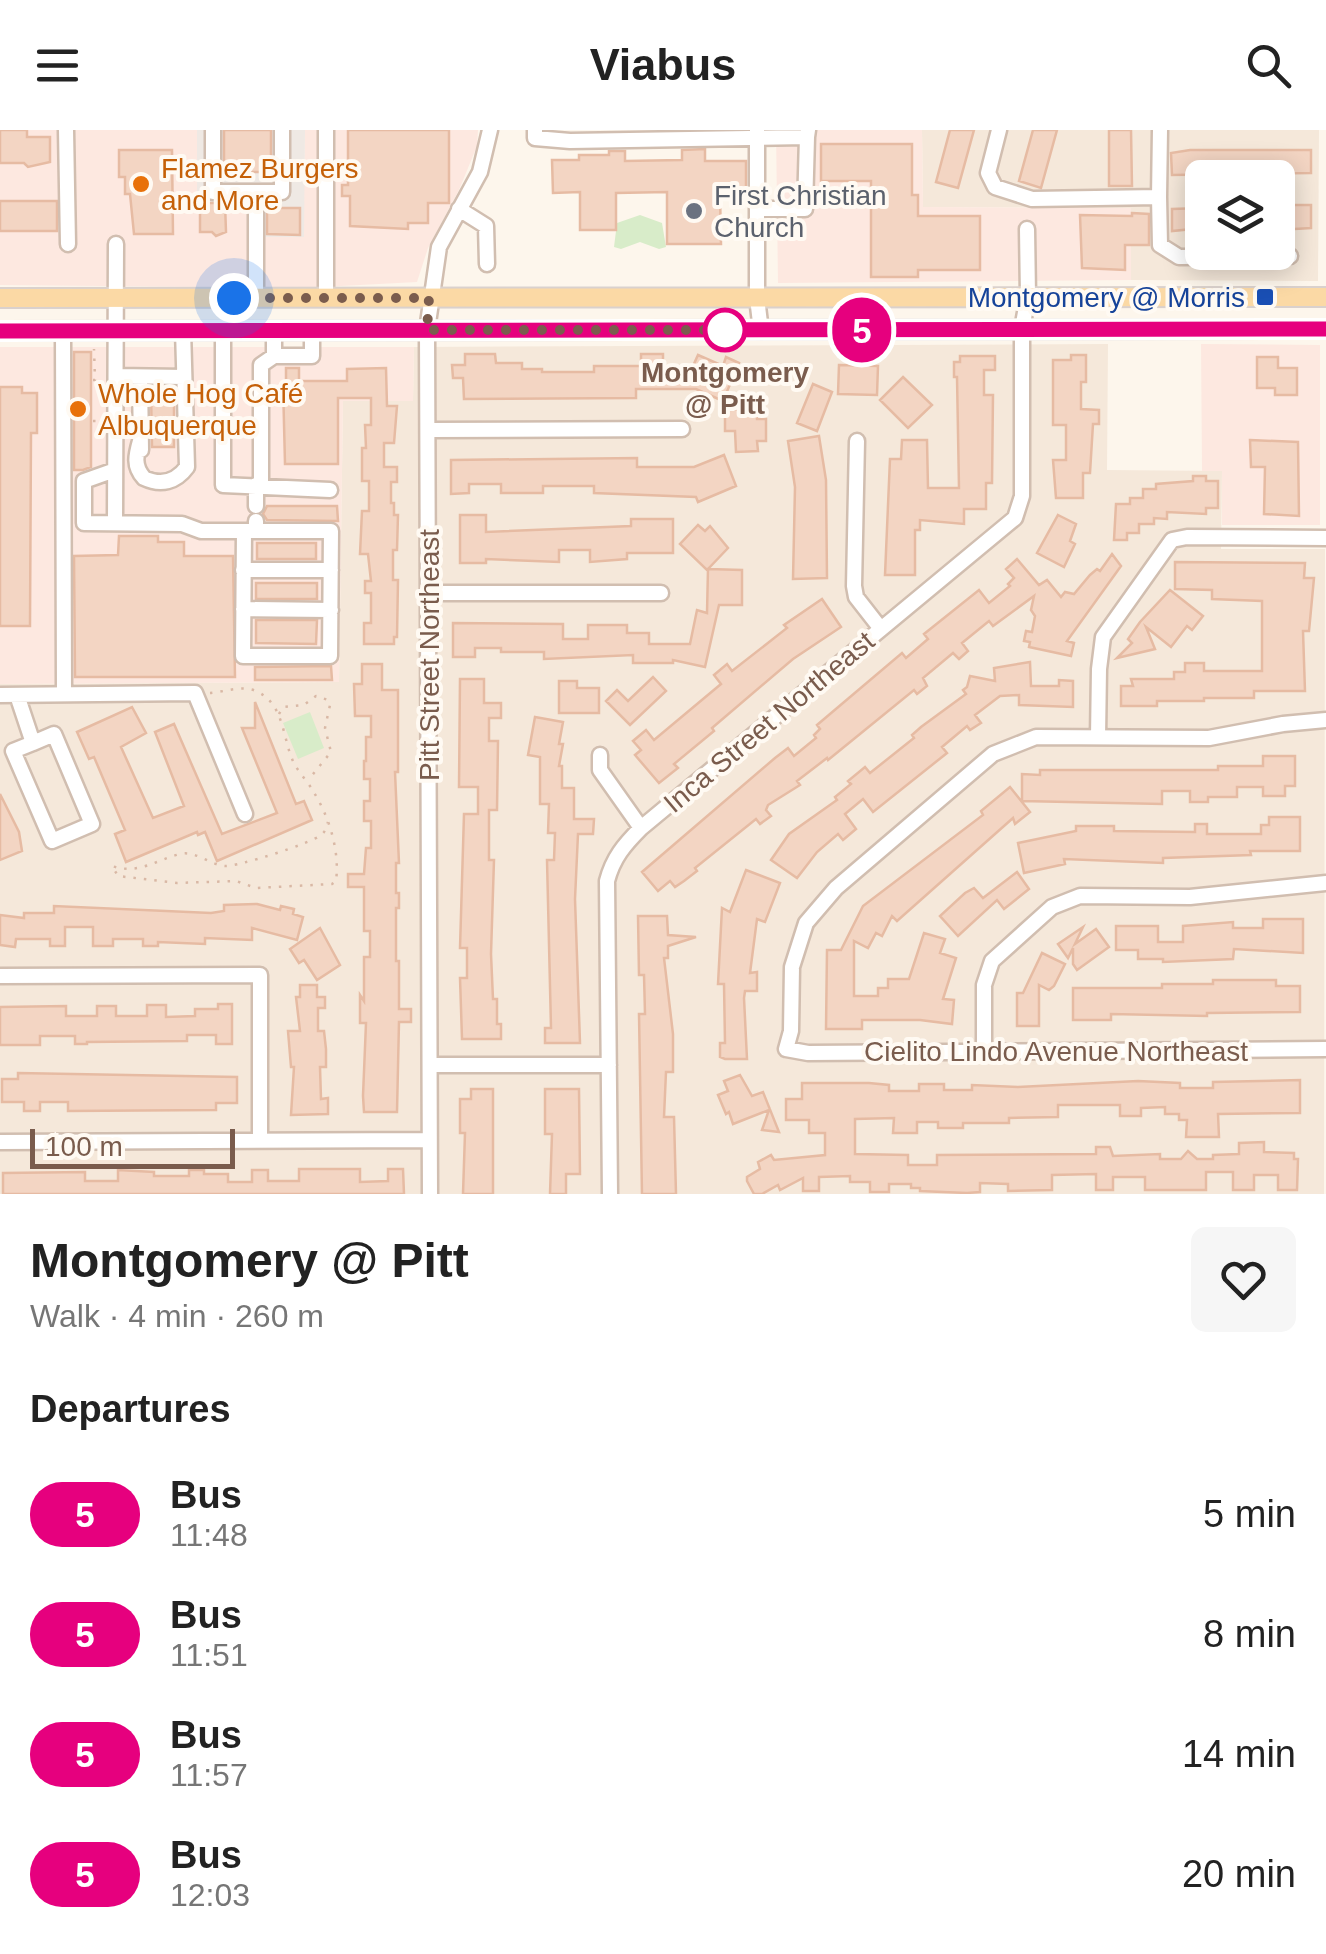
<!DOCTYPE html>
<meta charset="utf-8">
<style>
body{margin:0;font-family:Arial,sans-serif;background:#f6f6f6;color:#222;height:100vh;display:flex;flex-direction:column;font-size:38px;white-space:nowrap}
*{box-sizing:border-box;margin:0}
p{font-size:32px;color:#767676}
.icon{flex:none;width:55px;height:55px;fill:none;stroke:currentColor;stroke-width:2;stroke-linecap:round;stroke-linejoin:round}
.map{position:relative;height:1064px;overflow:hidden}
.panel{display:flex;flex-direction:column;background:#fff;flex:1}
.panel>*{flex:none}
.badge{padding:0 20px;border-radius:32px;font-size:35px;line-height:65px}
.fabs{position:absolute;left:1185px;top:30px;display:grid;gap:20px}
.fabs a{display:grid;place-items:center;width:110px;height:110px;border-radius:15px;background:#fff;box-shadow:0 5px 25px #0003;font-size:50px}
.scale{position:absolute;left:30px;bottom:25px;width:205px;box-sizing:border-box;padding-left:10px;border:5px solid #7a5c4d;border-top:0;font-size:28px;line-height:35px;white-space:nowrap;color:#7a5c4d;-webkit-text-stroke:8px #fffaf3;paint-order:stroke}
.you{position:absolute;width:50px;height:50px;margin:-25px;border:8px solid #fff;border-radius:50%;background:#1a73e8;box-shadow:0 0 0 15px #1a73e833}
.map>.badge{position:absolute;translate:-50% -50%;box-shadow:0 0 0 5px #fff}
h2{padding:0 30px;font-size:38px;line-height:90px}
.round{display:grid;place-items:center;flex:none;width:105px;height:105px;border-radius:15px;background:#f6f6f6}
.headline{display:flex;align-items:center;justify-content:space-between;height:170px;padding:0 30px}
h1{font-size:48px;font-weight:700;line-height:75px}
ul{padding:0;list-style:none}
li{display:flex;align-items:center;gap:30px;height:120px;padding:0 30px}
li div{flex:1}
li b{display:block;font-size:38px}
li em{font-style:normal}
li .badge{min-width:110px;font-weight:700;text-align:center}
header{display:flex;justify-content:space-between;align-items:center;height:130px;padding:0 30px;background:#fff;font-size:45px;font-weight:700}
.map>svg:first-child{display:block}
</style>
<header><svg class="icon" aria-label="menu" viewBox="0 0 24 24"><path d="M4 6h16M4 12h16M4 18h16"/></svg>Viabus<svg class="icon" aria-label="search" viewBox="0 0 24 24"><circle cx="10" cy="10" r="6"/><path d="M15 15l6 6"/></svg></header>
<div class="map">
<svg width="1326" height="1064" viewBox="0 0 1326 1064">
<rect width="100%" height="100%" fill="#fdf6ec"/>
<path fill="#f5e8da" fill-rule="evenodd" d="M922,0H1319L1318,151L1131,150L1130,78L923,77ZM1202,48H1278V122H1202Z
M1108,214L1107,340L1222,341L1221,419H1325L1324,1064H0V554L339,552L343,271L413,270L414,217Z"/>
<path fill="#fde8e0" d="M0,0H197V79H265L303,107L305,0H478L477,16L459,60L428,118L417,152L303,158L0,155Z
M776,0H922L923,77L1131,78V150L778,153Z
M1201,214L1320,215V395H1222V341H1202Z
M0,217H414L413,271H343L339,552L0,554Z"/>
<path fill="#efe9e4" d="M197,0H305L304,107H265V79L197,80Z"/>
<path fill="#d8ecc9" d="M640,85L662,93L666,117L659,119L640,112L621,119L614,117L617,93Z
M310,582L324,618L298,629L283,593Z"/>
<path fill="#f3d5c3" stroke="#e6bba3" stroke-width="2.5" d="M0,0H27V7H50V32L28,37L24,33H0Z
M224,0H271V48H265L262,42H224Z
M348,0H449V73H428V93H408V99L350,96V66H342V55H348Z
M950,0H974L958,58L936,52Z
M1033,0H1057L1041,58L1019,51Z
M1109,0H1131L1132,56H1109Z
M821,14H912V65H918V86H980V140H918V147H871V51H821Z
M705,19V31H746V62H720L721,114H667V62L616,63V100H580V62L553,63L552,30H579V25H609V21H625V31L682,30V20Z
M119,20H172L173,104H134L130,64H125V47H119Z
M1190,20H1311V43L1172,45L1171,23Z
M0,71H57V101H0Z
M200,73H225L226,102L216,106L212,102H200Z
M1290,75H1311V98L1278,100V78Z
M267,78H300V105L267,104Z
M1202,78V98L1172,101V79Z
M1132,83L1149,84V115H1125V140L1082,138L1080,85L1132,86Z
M74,222H91V337L83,340H74Z
M465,224H495L496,233H522V239H542V242H594V236H641V224H663V236H693L698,225L723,236L726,227L739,233L723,271L696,259H636V268L464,269L463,248H453L452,235H465Z
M1071,225H1086V252H1081V279L1099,280V294H1093L1090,343H1083V368H1056L1053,330H1066V295H1053V230H1071Z
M960,226H995V240H984V265H993L992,353H986V379H964V394L920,390V400H915V445H885L890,329H901L902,310H927L928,358H959L957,247H954V232H960Z
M1257,227H1278V238H1297V265H1275V258H1257Z
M839,235L878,236L877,265L838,264Z
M286,238H299V251H347V239L386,238L387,276H397L394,313H384V337H397V352H391V373H394V385H398L397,420H393V450H398L397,507H394V514H364V493H371V463H365V451H371L368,424H360L362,381H369V351H362V318H366L365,295H371V268H338V334H285L283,253L286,251Z
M903,247L932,275L908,298L880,270Z
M813,254L832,262L817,301L797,293Z
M0,257H22V263H37V303H31L30,496H0Z
M151,261H174V317H152Z
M756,279L757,289H766V311H757L758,321L736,322L735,301H725V280Z
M819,306L826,350L827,448L793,449L795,357L788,311Z
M1250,310L1298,312L1299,386L1264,384L1265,337H1251Z
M724,325L736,356L698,372L696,367L594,363V356H543V363H501V354H469V363L451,364V330L637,328V337H694Z
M1193,346H1206V351H1218V378H1206V384L1167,382V389L1154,388V394H1139V403H1127V410H1114L1116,374H1130V368H1143V359H1156V354L1193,351Z
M267,376H337L338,391L267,390L263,384Z
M460,385H486V402L631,396V389H673V423H627V429L590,432V420H559V432L486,429V433H460Z
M1058,385L1076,394L1070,411L1075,414L1064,437L1037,423Z
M698,395L705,401L710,396L728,418L707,440L680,414Z
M119,406H158V412H184V426H233L235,547H75L74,426L118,425Z
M257,413H316V429H257Z
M1112,424L1121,436L1067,511L1074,513L1071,526L1029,517L1030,512L1024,511L1026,501L1032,502L1035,486L1031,480L1034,466L993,496L989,491L962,513L968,521L959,529L953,523L923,548L927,556L917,564L914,560L828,630L827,628L797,651L800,655L768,675L766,680L771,686L760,694L756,689L695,738L697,741L684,751L675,757L670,751L658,761L642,742L775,628L788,618L794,626L816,608L814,605L820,599L817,595L902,523L906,528L928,509L924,504L979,460L989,473L1010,456L1008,454L1014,448L1006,439L1017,429L1039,455L1047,450L1061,467L1065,462L1074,464L1090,445L1097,439L1100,441Z
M1175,432L1305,433L1304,448H1314L1309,501H1303L1305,561H1254V568H1204V571H1157V576H1121V556H1133L1131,549H1174V542H1185V533H1204V541H1262V471L1212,469V460L1175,459Z
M708,439L742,440V475H719L705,537L673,530V533H633V525L544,529V522H501V518H475V527H453V493L563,494V509H588V495H627V503H649V514H690L697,480L707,483Z
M256,453H317V469H256Z
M1170,460L1203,486L1192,500L1187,496L1171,517L1146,497L1155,519L1117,528L1132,513L1128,509L1140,492Z
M822,469L841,497L793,529L712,598L714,601L674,634L678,638L659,653L635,625L641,620L633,611L646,600L654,610L721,554L714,545L727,534L732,541L787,498L784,495Z
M256,490H317L316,514L256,513Z
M1030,532L1031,556H1059V550L1073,551V577L1019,575V565L1000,566L975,585L981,593L970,600L967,596L942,617L947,623L873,682L863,669L845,684L856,699L843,710L838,704L817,722L797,748L771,730L789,704L837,670L835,667L851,654L848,651L865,637L870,643L914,608L912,605L921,597L966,564L963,560L967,557L970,546L995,551L994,538Z
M362,534H382V560H398V642H395L399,733H396V763H399V778H396V831H399V879H411V892H399L397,982H364L363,966L366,893H360V865L364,871V827H370V801H364V757H348V744H364L366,718H371V691H364V671H370V649H364V631H366V607H371V586H355L354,554H362Z
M331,536L332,550H255V537Z
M653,547L666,561L630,595L606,571L617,560L628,571Z
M460,549H484V573H501V588H489V611H498L497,680H489V730H494L491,824L493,869H497V894H501V909H462L460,848H467V818H460L464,684H478V657H459Z
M559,551H577V558H599V583H559Z
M255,572L296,674L304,671L312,690L217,731L205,702L198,705L197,702L126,732L115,704L125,700L94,627L89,629L77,602L132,577L146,603L121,617L153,688L184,676L155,602L174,594L222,704L277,683L242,598H255Z
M535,587L563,592L559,614H563L559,636H562V658H574V689H594L593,704H578L575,769L580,913H545V898H551L547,730H554L555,703H548L549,674H540V627L528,625Z
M1263,626H1295V656H1285V666H1263V657H1237V667H1208V672H1190V661H1162V674L1022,671V644L1040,645V640H1218V636H1263Z
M1010,657L1030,682L1015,694L1013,688L897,791L892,786L882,806L876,803L868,818L854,811V866H878V858H888V849H909L924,803L945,809L940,823L956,828L943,869L954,870L952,894L920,890H862V899H826L827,820H841L863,776L983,685L981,681Z
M0,664L19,702L22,721L0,730Z
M1269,687H1300V721H1250L1251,725L1163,728V733L1064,729L1065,734L1024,743L1018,713L1076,701V696H1114V701L1195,702V694H1207V704H1261V695H1269Z
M746,740L780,753L765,792L757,789L750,843L757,842V861H745L744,868L747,929H725L720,927V913H725L724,854H718L722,778L730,782Z
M1017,742L1029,759L1004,779L997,770L958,806L940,786L965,763L974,758L983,768Z
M257,774L280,780L281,776L294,779L293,784L303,787L297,810L252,798V810L205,808V814L158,812V816H143V809H113V816H93V797H65V816H50V809H16L15,817L0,815V785L24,788V783H54V776L211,783L224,781V775Z
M638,786H667L668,805L696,807L668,816V828H664L673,904V942H666L664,987H674L676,1064H642L639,884H645L644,845H639Z
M1263,789H1303V823L1234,819L1233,829L1163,832V829H1138V820H1116V796H1158V812H1183V796L1233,792V798H1263Z
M1083,797L1075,814L1096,799L1109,817L1077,840L1073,834V818L1068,828L1058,814Z
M320,798L340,835L317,850L304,830L299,833L290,819Z
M1042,823L1065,834L1054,856L1049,860L1039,855V896H1017V863H1023Z
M1213,850H1276V856H1300V882L1207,883V886L1111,884V890H1073V858H1162V854H1213Z
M300,855H317V867H325V878H318V901H324L326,919V937H320L321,969L328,968V984L291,985L294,937H291L288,901H300L296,867H300Z
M218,874H232V914H216V905H187V911L87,912V914H75V906H40V915H0V877L66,876V886H97V876H116V886H147V875H166V887L195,886V879H218Z
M18,943L237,947V973H216V980L68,981V972H40V981H24V972H2V949H18Z
M740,945L752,966L763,962L779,1002L762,1000L769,980L733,994L729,982L726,984L718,965L728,961L724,951Z
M1300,950V983L1218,984L1219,1007H1186L1187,990H1179V984H1165V977L1141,978V986H1120V975H1058V987L1009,988V993H963V998H938V992H917V1003H893L894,988L855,989V1024L908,1025V1035H937V1025L1096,1024V1017H1110L1113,1026L1160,1024V1029H1181L1188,1021L1197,1029H1213V1025L1239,1024V1013L1264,1012V1022L1294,1023V1029H1298L1297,1060H1278V1045H1254V1060H1233V1042H1206V1060H1145V1047H1113V1060H1096V1044L1052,1045V1060L1008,1061V1054L980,1053V1062L967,1063L920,1061V1058H911V1054H889V1062H870V1052H850V1046L819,1047V1061H803V1048L780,1060L778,1055L762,1064H754L747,1051V1047L760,1039L758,1032L771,1025L774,1030L825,1025V1003H809V990H786V969H802V953H869L889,955V961H919V954H944V960H972V955L1018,957L1138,951L1180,953V958H1213V952Z
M471,959H493V1064H463L465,1003H460V969H471Z
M545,959H579L580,1044H566V1064H550L552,1004H545Z
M299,1039H360V1052L388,1051V1039H403L404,1064H3V1043L85,1042V1051H118V1040L154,1042V1046H189V1040H204V1044H228V1052H252V1040H268V1051H299Z"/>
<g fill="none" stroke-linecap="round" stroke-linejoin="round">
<defs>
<path id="minor" d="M66,0L68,114
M213,0V62H282V0
M535,0V8L570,11L807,7L808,0
M999,0L988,43L995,57L1032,69L1159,67L1160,0
M757,1V168L761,201
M1159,67L1160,115L1179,127L1290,126
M459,79L486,96L487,134
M757,79H805L807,7
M256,168V62
M326,168V0
M223,200V355L330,360
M63,201L64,564
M274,226H312V200
M116,246L184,247
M140,247L141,320
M428,300L682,299
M140,311C136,325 133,336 144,348C161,356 176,352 187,337L183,200
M857,311L854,456L856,467L881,499
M115,340L84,351V393L182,394L201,401H256V391
M261,355V235L274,226V200
M256,376V355
M115,393L116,114
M244,401L243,526H330L331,401H256
M243,440H331
M429,463H661
M243,479L331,480
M0,565L195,563L245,684
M17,565L33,613L54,604L92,694L52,711L13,621L33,613
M1326,590L1283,594L1209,608L1036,607L993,624L836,758L806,793L792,837L791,901L786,919L808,923L1326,919
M1098,607L1099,539L1103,507L1172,410L1187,407L1326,408
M600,625V640L641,698
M0,846L260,845V1009
M984,922V855L992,831L1052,777L1080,766L1190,767L1326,753
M431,935H609
M0,1012L429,1010
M430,1064L427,200L439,117L480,42L490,0
M610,1064L607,751C613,728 624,715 641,698L1015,388L1022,366V199L1028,166L1027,99"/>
<path id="major" d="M0,168L1326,167
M0,201L1326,199"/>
</defs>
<use href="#minor" stroke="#d1beb0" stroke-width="19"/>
<use href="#major" stroke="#dad1cd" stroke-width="22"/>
<path stroke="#d9b8a5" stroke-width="2.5" stroke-dasharray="2.5 8" stroke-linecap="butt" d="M93,250H95L94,219
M93,291H102
M210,563C224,562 242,555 256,561C286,574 282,612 295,635C300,644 308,652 313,661C329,686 340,721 336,751L332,754L256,758L236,751L177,753L118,746L112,736C138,745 156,730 180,724C195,720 210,735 225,736C237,737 312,713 321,705C326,701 326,698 328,692
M279,584L283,577L304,575L316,566L328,570L330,575L325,598L331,622L309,649"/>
<use href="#minor" stroke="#fff" stroke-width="14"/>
<use href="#major" stroke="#fbd9a5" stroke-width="18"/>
</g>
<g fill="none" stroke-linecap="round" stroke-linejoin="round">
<defs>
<path id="line" d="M0,201L1326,199"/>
</defs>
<use href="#line" stroke="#fff" stroke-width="22"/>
<use href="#line" stroke="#e6007e" stroke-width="15"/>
<path stroke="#7a5c4d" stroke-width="10" stroke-dasharray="0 18" d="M234,168H429L427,200H725"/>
</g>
<g fill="#e8710a" stroke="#fffaf3" stroke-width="4">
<circle cx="141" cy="54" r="10"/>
<circle cx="78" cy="279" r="10"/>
</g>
<circle fill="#6b7280" stroke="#fffaf3" stroke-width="4" cx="694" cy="81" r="10"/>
<rect fill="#1a4fb4" stroke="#fffaf3" stroke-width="4" x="1255" y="157" width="20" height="20" rx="5"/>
<circle fill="#fff" stroke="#e6007e" stroke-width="5" cx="725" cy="200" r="20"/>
<g text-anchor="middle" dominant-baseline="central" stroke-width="8" stroke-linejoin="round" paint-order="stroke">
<g font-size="28" fill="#c56008" stroke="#fffaf3" text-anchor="start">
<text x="161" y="38">Flamez Burgers<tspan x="161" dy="32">and More</tspan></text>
<text x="98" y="263">Whole Hog Café<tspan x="98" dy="32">Albuquerque</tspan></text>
</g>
<g font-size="28" fill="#5b616d" stroke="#fffaf3" text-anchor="start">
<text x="714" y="65">First Christian<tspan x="714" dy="32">Church</tspan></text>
</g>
<g font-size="28" fill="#164399" stroke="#fffaf3" text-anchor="end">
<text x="1245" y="167">Montgomery @ Morris</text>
</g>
<g font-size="28" font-weight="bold" fill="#7a5c4d" stroke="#fffaf3">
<text x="725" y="242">Montgomery<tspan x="725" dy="32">@ Pitt</tspan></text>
</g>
<g font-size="28" fill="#7a5c4d" stroke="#fffaf3">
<text transform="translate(429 525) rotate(-90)">Pitt Street Northeast</text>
<text transform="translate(769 592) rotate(-40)">Inca Street Northeast</text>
<text x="1056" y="921">Cielito Lindo Avenue Northeast</text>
</g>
</g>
</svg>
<div class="fabs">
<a><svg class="icon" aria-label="layers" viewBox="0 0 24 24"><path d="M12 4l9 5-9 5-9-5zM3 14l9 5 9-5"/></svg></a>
</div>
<div class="scale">100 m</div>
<div class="you" style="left:234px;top:168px"></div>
<b class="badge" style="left:862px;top:200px;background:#e6007e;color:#fff">5</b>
</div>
<section class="panel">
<div class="headline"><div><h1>Montgomery @ Pitt</h1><p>Walk · 4 min · 260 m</p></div><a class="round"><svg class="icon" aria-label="heart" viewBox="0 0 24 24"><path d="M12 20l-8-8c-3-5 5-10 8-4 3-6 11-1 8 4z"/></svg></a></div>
<h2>Departures</h2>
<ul>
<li><span class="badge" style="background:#e6007e;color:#fff">5</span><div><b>Bus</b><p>11:48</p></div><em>5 min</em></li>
<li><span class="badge" style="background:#e6007e;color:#fff">5</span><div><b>Bus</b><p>11:51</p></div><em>8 min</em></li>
<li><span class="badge" style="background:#e6007e;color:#fff">5</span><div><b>Bus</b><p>11:57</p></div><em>14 min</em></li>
<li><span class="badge" style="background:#e6007e;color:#fff">5</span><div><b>Bus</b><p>12:03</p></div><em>20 min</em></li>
</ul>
</section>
